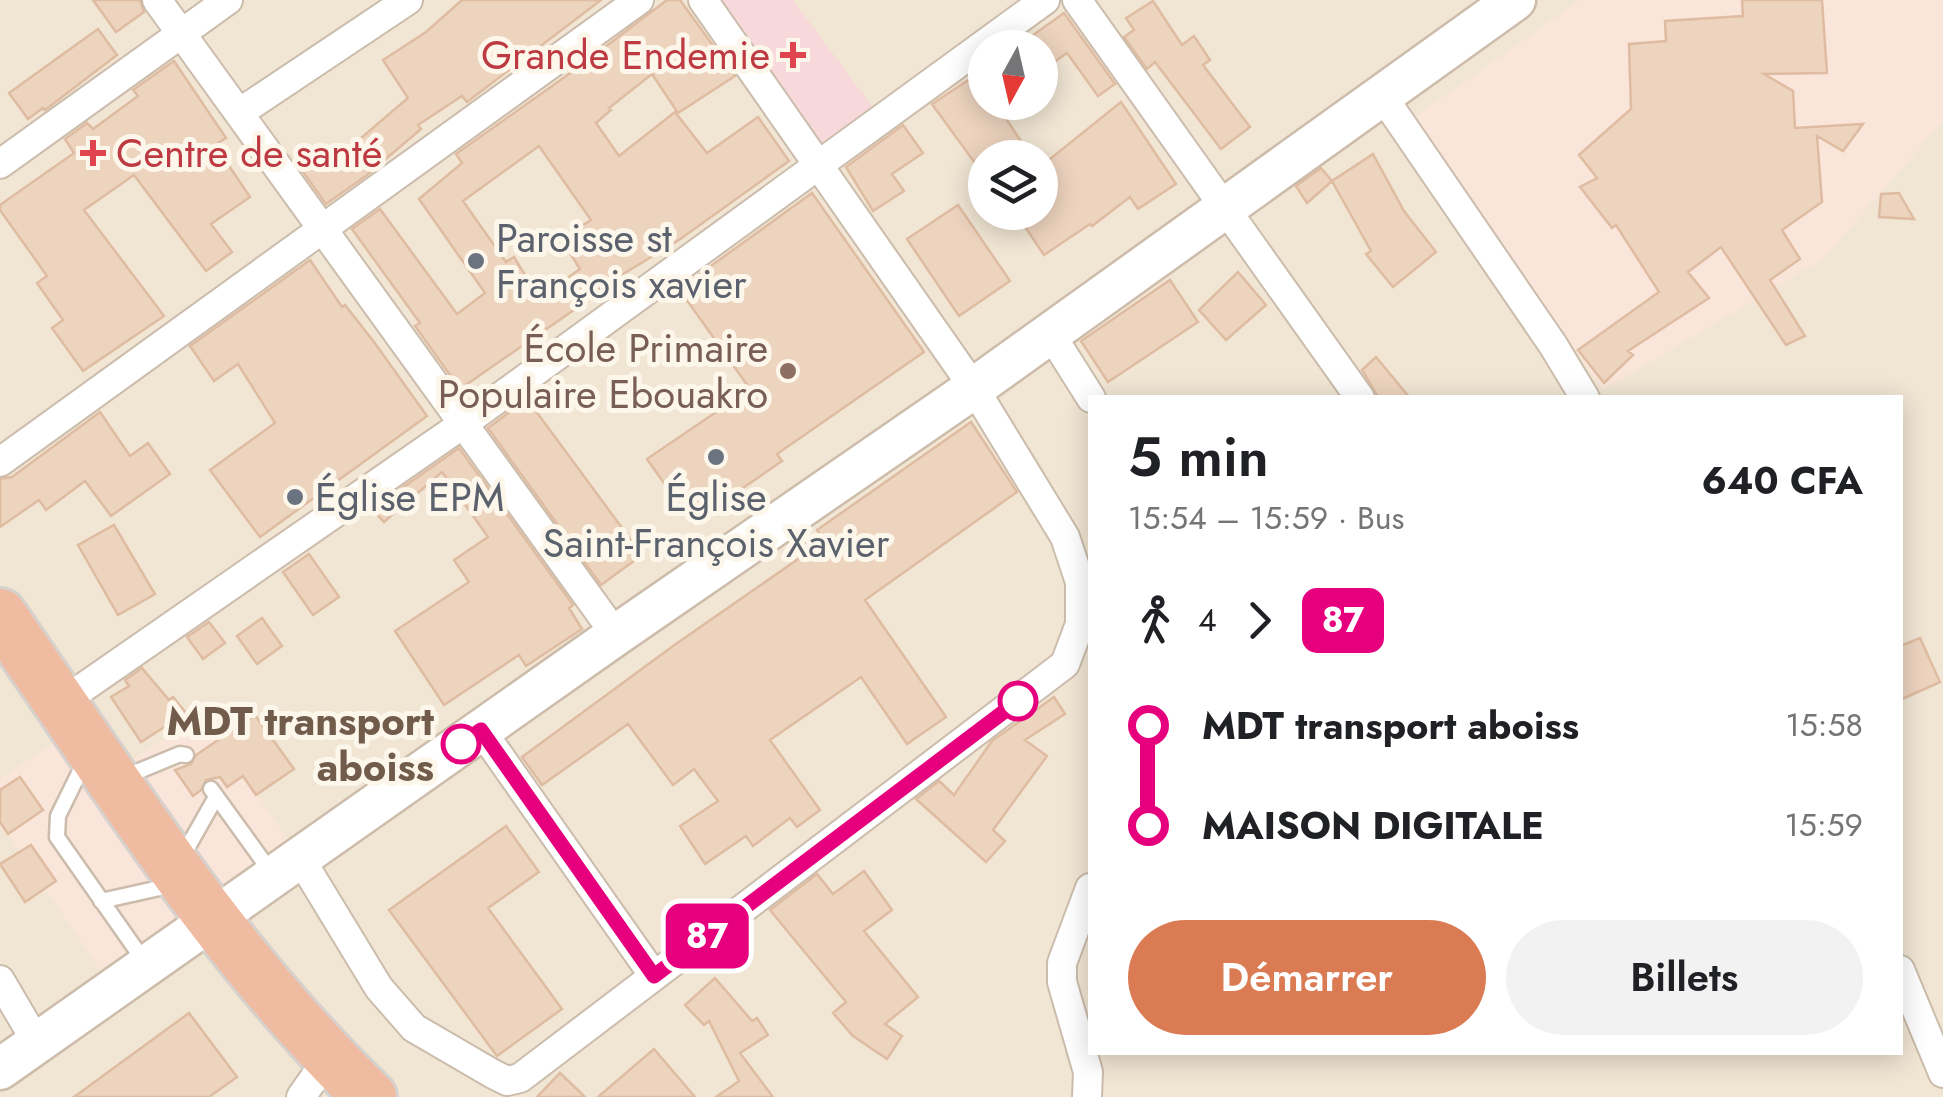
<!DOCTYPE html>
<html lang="fr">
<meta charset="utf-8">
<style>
body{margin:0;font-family:Jost,sans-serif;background:#f2f2f2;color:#202124;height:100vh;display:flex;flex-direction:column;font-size:38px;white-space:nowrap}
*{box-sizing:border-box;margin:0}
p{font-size:32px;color:#757577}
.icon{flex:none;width:55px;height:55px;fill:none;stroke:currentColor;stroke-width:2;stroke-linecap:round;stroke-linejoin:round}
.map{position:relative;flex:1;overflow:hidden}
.side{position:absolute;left:1088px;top:395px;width:815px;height:660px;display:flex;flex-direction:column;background:#fff;border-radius:0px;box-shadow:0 5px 25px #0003}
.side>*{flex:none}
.badge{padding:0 20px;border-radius:15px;font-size:35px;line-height:65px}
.needle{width:65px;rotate:188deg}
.tools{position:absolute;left:968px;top:30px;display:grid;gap:20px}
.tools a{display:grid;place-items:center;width:90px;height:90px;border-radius:50%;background:#fff;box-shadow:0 5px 25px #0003;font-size:50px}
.map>.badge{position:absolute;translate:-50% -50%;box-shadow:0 0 0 5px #fff}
.legs{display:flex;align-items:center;gap:15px;height:110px;padding:0 40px;font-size:32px}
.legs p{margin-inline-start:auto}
.headline{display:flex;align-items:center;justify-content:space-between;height:170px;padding:0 40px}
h1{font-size:55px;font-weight:600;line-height:75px}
.primary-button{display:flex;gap:20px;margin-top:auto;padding:20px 40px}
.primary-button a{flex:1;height:115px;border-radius:60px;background:#da7b54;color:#fff;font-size:40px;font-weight:600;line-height:115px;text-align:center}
.primary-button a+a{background:#f2f2f2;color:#202124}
ul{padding:0 40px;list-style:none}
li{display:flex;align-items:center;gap:35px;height:100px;font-size:38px}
li i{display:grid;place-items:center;width:15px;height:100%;margin:0 12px;background:currentColor}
li i::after{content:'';width:25px;height:25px;margin:-12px;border:8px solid;border-radius:50%;background:#fff}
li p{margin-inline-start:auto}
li:first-child i{background:linear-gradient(#0000 50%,currentColor 0)}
li:last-child i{background:linear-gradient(currentColor 50%,#0000 0)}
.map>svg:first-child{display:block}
</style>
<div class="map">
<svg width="1943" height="1097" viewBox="0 0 1943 1097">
<rect width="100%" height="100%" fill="#faf3e5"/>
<path fill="#f1e6d4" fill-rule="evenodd" d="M0,0H1943V1097H0ZM985,48H1040V102H985ZM985,158H1040V212H985ZM1090,398H1900V1052H1090Z"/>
<path fill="#fae5da" d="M1580,0H1943V121L1822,260L1603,390L1414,118Z
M200,714L293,847L214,901L121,768Z
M61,738L181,915L100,970L0,822V779Z"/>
<path fill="#f7d9db" d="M711,0H793L875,110L823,149Z"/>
<path fill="#edd4bf" stroke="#dfbca1" stroke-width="2.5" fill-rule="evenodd" d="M93,0H140L144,12L116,32Z
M462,0H601L467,102L462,96L418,125L421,129L367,175L326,204L301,169L333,146L340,156L408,98L383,60L426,32Z
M667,0H680L735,76L678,113L652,74L609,108L611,110L596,123L619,156L675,112L707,153L758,117L789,161L679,240L579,301L581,305L460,389L415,326L420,323L352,229L380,209L457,314L485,293L419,199L462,163L456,154L576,69ZM539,146L591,220L561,239L580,269L539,298L514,257L506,262L463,201Z
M1742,0H1822L1827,73L1764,74L1793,91L1795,128L1863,124L1843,151L1817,136L1822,202L1782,230L1800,259L1770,280L1805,336L1786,345L1721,247L1688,272L1709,298L1628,351L1633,355L1604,383L1578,350L1659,292L1616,225L1612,228L1580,187L1597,178L1579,155L1631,109L1629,44L1666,41L1665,21L1743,16Z
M1153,1L1182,45L1194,36L1210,60L1203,65L1250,127L1221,149L1155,62L1147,69L1124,37L1134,30L1126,18Z
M1064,13L1115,84L1098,96L1067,53L1040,72V48H1015Z
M98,29L117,55L45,110L43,108L28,119L9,93Z
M174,61L226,138L215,145L250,197L211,224L232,252L206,271L134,175L84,210L164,316L83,371L52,328L63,320L37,283L47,276L0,210V205L74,153L65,139L87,123L93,129L138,96L133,90Z
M985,69V102H995L1032,158H985V177L932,104Z
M1121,102L1176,184L1138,209L1130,197L1092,226L1090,224L1044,255L1015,212H1040V167Z
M903,125L923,153L892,174L904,191L873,211L846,167Z
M1373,154L1404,211L1436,252L1393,287L1366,254L1371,251L1332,181Z
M1321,168L1332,181L1307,203L1296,186Z
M812,193L924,352L777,454L782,461L692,523L647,459L750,389L679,289Z
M1899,193L1914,219L1879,217L1881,194Z
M958,205L1010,281L959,316L907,239Z
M310,260L342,307L345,305L374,342L427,416L260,537L210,470L275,423L238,364L214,381L190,346Z
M1238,272L1266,305L1226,340L1199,310Z
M1170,280L1198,322L1108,382L1081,341Z
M1376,357L1410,398H1379L1362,370Z
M527,399L642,555L601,585L488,428Z
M100,412L130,456L148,443L170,474L111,516L85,481L46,510L39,500L0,527V479L12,477Z
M971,422L1017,492L865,600L946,717L907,744L861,677L770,740L820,810L797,827L790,818L753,846L746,836L705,864L680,826L718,801L694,769L673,785L628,724L542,785L522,757L673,646L801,557L796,551L819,533L817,530Z
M459,448L573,605L569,608L582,629L526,666L519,655L444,705L395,631L469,582L454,560L488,537L442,472L384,522L372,509Z
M114,525L155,594L118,615L78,545Z
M309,554L339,597L313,615L283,572Z
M262,618L282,646L257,664L237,636Z
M209,622L225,643L203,659L187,637Z
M1920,638L1940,682L1900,700V646Z
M142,668L169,700L173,697L186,713L141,742L111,697L129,686L125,680Z
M1054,697L1065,714L1025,740L1047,756L993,830L1005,841L986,862L916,799L939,781L954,795L992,741Z
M255,715L294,769L256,795L243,776L227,787L220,777L206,780L201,790L193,796L175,770L191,764L196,755Z
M20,777L43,810L8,834L0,822V790Z
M506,826L539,872L488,908L562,1009L497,1056L389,910Z
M31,845L56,881L25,902L0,864Z
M864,871L892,910L864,931L918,997L885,1024L902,1036L887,1059L853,1036L833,1013L846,1002L770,910L817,874L833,894Z
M715,978L752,1021L757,1018L768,1035L740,1053L773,1097H716L739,1081L709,1021L704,1025L685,1005Z
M189,1013L237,1077L209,1097H74Z
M654,1049L695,1097H598Z
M560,1073L585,1097H537Z"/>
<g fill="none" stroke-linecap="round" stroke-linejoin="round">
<defs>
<path id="lane" d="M85,761L58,816L57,837L144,961
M122,778L180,754L186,755
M211,789L271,872
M181,859L216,797
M101,901L173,885"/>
<path id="street" d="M157,0L616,635
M1077,0L1360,398
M1381,94L1553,345L1585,398
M239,113L408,0
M0,164L228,0
M1050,333L1091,398
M0,462L639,0
M61,703L463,424L1045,0
M481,730L654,976
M300,858L379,988L414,1028L493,1074L507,1081L520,1078L1065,664L1080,624V582L1065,537L974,388L703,0
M1900,970L1943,1073
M0,980L37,1043
M301,1097L329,1057
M1087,1097L1088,1072L1062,982V963L1090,888"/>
<path id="secondary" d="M0,1069L616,635L974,388L1515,0"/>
<path id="highway" d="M0,615C115,781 223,956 370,1097"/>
</defs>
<use href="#lane" stroke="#cbbcac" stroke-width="19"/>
<use href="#street" stroke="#cbbcac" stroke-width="32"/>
<use href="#secondary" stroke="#cdbcaa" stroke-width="45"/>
<use href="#highway" stroke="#d7d1cd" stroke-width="58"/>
<use href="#lane" stroke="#fff" stroke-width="14"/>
<use href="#street" stroke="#fff" stroke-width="28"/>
<use href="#secondary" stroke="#fff" stroke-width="40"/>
<use href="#highway" stroke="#efbba1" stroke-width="52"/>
</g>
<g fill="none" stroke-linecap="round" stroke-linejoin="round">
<defs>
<path id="line-1" d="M461,744L481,730L654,976L1018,701"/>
</defs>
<use href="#line-1" stroke="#fff" stroke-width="22"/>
<use href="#line-1" stroke="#e6007e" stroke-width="15"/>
</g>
<g fill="#e0444e" stroke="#fdf7eb" stroke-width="4">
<path d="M788 40h10v10h10v10h-10v10h-10v-10h-10v-10h10z"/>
<path d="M88 138h10v10h10v10h-10v10h-10v-10h-10v-10h10z"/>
</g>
<g fill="#6b7280" stroke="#fdf7eb" stroke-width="4">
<circle cx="476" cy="261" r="10"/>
<circle cx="716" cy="457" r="10"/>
<circle cx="295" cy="497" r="10"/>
</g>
<circle fill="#8d6e63" stroke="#fdf7eb" stroke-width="4" cx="788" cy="371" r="10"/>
<g fill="#fff" stroke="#e6007e" stroke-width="5">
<circle cx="1018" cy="701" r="18"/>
<circle cx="461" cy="744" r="18"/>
</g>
<g text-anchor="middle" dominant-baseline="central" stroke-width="10" stroke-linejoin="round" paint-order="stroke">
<g font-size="40" fill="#be3a42" stroke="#fdf7eb" text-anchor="end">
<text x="770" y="55">Grande Endemie</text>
<text x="116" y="153" text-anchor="start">Centre de santé</text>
</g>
<g font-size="40" fill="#5b616d" stroke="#fdf7eb" text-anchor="start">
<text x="496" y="238">Paroisse st<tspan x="496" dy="46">François xavier</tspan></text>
<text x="315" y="497">Église EPM</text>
<text x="716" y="497" text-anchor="middle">Église<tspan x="716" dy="46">Saint-François Xavier</tspan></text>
</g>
<g font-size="40" fill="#785e54" stroke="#fdf7eb" text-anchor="end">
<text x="768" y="348">École Primaire<tspan x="768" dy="46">Populaire Ebouakro</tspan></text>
</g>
<g font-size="40" font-weight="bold" fill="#715c4c" stroke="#fdf7eb" text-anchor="end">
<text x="434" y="721">MDT transport<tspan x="434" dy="46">aboiss</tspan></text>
</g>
</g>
</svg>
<div class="tools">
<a><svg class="needle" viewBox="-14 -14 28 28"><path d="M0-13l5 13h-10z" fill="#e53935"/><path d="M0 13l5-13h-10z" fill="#757577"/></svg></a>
<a><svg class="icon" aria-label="layers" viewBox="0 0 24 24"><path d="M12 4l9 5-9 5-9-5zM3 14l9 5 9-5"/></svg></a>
</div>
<b class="badge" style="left:707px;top:936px;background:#e6007e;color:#fff">87</b>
<section class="side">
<div class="headline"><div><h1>5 min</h1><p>15:54 – 15:59 · Bus</p></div><b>640 CFA</b></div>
<div class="legs"><svg class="icon" aria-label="walk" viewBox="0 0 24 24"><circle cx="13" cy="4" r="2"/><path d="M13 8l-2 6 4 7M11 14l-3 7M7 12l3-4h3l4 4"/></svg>4<svg class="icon" aria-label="forward" viewBox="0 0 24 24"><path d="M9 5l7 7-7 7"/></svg><b class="badge" style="background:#e6007e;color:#fff">87</b></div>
<ul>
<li><i style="color:#e6007e"></i><b>MDT transport aboiss</b><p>15:58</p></li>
<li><i style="color:#e6007e"></i><b>MAISON DIGITALE</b><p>15:59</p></li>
</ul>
<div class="primary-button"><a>Démarrer</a><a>Billets</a></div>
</section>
</div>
